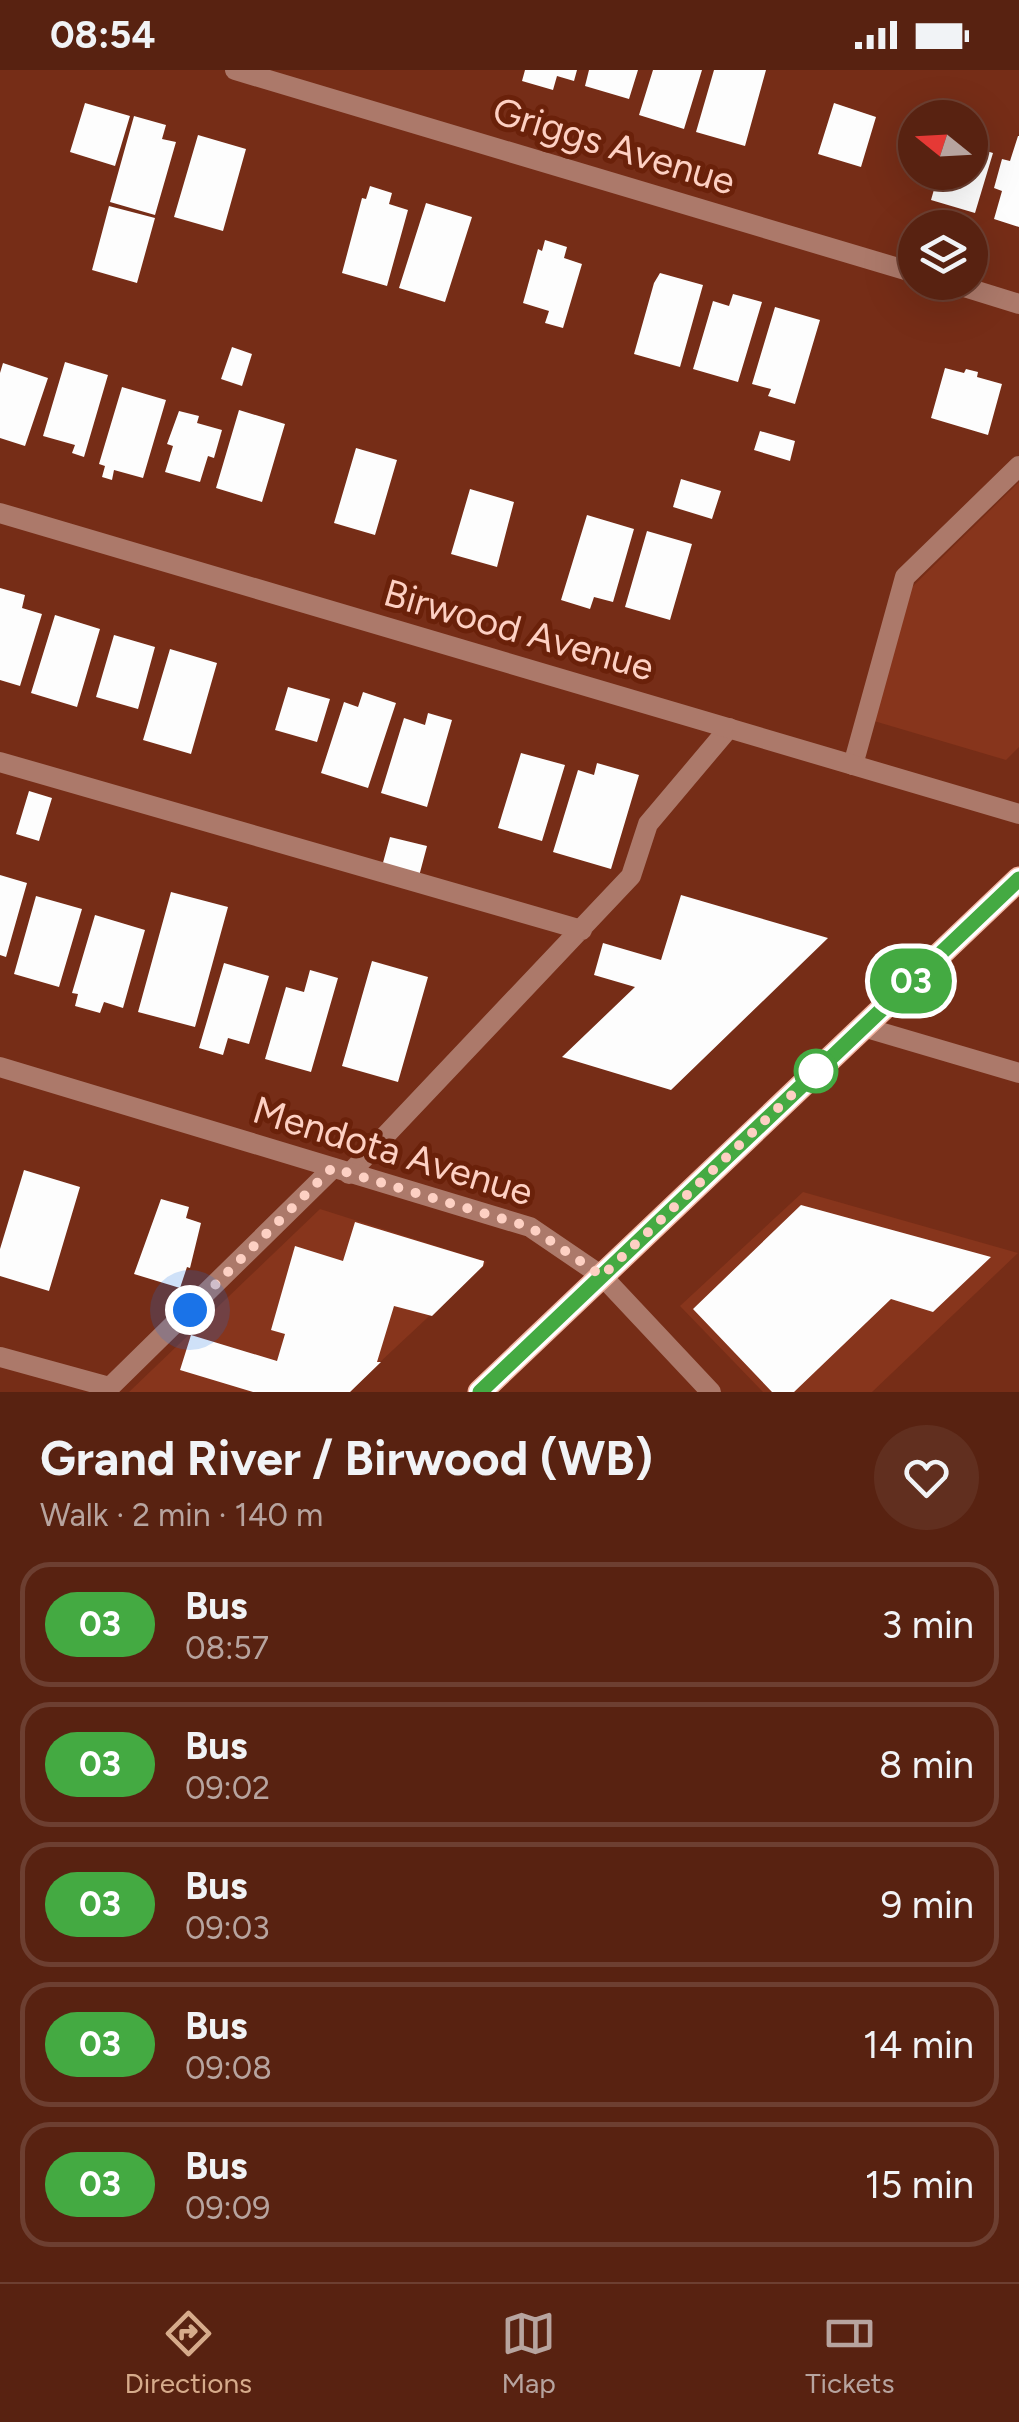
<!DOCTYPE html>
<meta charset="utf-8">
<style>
body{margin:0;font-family:Figtree,sans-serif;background:#612f1f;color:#f1f3f6;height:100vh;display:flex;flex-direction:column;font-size:38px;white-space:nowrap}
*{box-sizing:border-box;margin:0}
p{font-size:32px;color:#b7a49f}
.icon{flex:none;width:55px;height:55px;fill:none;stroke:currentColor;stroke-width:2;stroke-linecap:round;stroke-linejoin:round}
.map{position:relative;height:1322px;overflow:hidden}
.sheet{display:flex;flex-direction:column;background:#582211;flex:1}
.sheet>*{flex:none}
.badge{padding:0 20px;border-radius:32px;font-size:35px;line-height:65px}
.needle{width:65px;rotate:288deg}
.fabs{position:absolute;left:898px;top:30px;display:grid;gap:20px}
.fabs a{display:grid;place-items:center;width:90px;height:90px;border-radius:50%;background:#582211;box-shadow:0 10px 40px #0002,0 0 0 2px #6d3f31;font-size:50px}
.you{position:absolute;width:50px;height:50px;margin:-25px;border:8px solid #fff;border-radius:50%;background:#1a73e8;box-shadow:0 0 0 15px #1a73e833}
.map>.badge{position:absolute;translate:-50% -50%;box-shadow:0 0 0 5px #fff}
.round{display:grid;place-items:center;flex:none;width:105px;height:105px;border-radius:52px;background:#612f1f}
.summary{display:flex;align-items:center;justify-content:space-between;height:170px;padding:0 40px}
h1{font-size:48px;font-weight:700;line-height:75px}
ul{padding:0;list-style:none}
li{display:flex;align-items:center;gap:30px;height:125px;margin:0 20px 15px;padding:0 20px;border:5px solid #6d3f31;border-radius:30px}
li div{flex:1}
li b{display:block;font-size:38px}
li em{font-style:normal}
li .badge{min-width:110px;font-weight:700;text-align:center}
.status{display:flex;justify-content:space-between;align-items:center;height:70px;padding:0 50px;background:#582211;direction:ltr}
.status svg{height:28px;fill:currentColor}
.tabs{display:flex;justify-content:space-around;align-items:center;height:140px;border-top:2px solid #6d3f31;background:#582211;font-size:28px;color:#b7a49f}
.tabs a{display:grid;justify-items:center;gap:5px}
.tabs .on{color:#d6ab8b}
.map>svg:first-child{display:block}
</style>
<div class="status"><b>08:54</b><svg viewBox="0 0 49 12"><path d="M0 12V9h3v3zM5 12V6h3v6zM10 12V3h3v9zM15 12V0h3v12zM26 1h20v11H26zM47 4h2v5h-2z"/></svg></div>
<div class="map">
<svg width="1019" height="1322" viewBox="0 0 1019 1322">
<rect width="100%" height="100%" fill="#762d17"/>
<path fill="#87351c" d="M1019,412V677L1006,690L874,651L910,519Z
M803,1122L1018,1183L872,1322H763L680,1236Z
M320,1139L487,1192L348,1322H129Z"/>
<path fill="#fdfdfd" d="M525,0H577L574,11L557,6L553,20L522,11Z
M589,0H638L629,29L585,16Z
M653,0H702L684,59L639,45Z
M714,0H766L745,76L696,62Z
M85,33L130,46L115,96L70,82Z
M834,33L876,47L861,97L818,84Z
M134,46L166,55L162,69L176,72L155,145L110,132Z
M198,65L246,79L223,161L174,147Z
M1018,66H1019V157L994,149L1002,121L994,118L1002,89L1010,91Z
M970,76L993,83L975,143L931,130L939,102H970Z
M370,116L392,123L389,134L408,140L387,216L342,203L362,128L366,129Z
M426,133L472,147L445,232L399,218Z
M109,136L155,148L137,213L92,200Z
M545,170L567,177L564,188L582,194L563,258L545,253L549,241L523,233L538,179L542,181Z
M660,203L703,215L680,297L634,284L654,213Z
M733,224L762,232L738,312L693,299L713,231L729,236Z
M775,237L820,250L795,334L768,326L771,319L752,314Z
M232,277L252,284L242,316L221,309Z
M65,292L108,305L84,387L72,383L75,375L43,366Z
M3,293L48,308L25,376L0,368V303Z
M945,298L964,303L966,299L978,302L977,307L1002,314L988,365L931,348Z
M122,317L166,330L143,408L114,400L112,410L102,407L105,396L99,394Z
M239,340L285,354L262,432L216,418Z
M179,341L199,346L197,353L222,360L214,388L208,386L200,412L165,402L173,376L167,374Z
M760,361L795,371L790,391L754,380Z
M356,378L397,390L375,465L334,453Z
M681,409L721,421L712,449L673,437Z
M470,419L514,432L497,497L451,484Z
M587,445L634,459L613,532L594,527L590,539L561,530Z
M647,461L692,474L670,550L625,537Z
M0,518L25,525L22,538L42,544L20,616L0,610Z
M55,545L100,559L77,637L31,623Z
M114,565L155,577L138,639L96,627Z
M170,579L217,593L191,684L143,670Z
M288,617L330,629L317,672L275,660Z
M363,622L396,633L368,718L321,703L344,632L358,637Z
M428,643L452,650L427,737L381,723L404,648L425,655Z
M521,683L565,695L542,771L498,758Z
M597,693L639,705L611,799L553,782L578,700L594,705Z
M29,721L52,728L39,771L16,764Z
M390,767L427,776L418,810L381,800Z
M0,805L27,813L6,887L0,885Z
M171,822L228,837L195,957L138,942Z
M681,825L828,868L671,1020L562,987L635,917L594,905L603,873L661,890Z
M36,826L82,839L59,917L14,904Z
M95,845L145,860L123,938L104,932L100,943L75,936L78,924L72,923Z
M372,891L428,907L398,1012L342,996Z
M224,893L269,906L249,974L228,968L223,985L199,978Z
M310,900L338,908L311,1002L265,989L286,917L304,922Z
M24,1100L80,1117L49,1221L0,1206V1179Z
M161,1129L189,1137L186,1148L201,1153L190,1198L187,1197L180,1218L134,1204Z
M801,1135L991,1187L933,1242L891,1229L794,1322H772L693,1239Z
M355,1152L480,1190L484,1191L483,1196L432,1246L394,1236L377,1292H381L350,1322H253L180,1300L191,1265L277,1291L285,1264L271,1260L295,1176L343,1191Z"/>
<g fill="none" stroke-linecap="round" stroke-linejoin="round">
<path stroke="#ac796a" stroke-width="20" d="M0,692L582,860
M853,695L905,507L1019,396
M349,1104L631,806L648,754L729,658
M0,1287L109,1317
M105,1322L333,1098"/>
<path stroke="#ac796a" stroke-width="20" d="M235,0L915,203
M948,212L1019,234
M0,443L1019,744
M863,957L1019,1003
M0,997L530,1157L602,1206L711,1322"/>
<path stroke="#f3b5a2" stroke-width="25" d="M480,1322L1019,809"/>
</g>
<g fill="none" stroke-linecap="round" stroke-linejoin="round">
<defs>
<path id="line" d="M480,1322L1019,809"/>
</defs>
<use href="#line" stroke="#fff" stroke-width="22"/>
<use href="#line" stroke="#44aa42" stroke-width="15"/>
<path stroke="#fdd0c3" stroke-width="10" stroke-dasharray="0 18" d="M190,1240L332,1098L530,1157L602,1206L822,996L816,1001"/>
</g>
<circle fill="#fff" stroke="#44aa42" stroke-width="5" cx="816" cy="1001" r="20"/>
<g text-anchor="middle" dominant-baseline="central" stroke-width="10" stroke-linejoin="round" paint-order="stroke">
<g font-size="38" fill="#fdd0c3" stroke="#6a210a">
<text transform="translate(614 76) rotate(17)">Griggs Avenue</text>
<text transform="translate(519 560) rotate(16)">Birwood Avenue</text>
<text transform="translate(393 1081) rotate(17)">Mendota Avenue</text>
</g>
</g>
</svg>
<div class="fabs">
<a><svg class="needle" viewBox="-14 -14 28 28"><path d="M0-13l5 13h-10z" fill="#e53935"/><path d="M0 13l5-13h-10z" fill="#b7a49f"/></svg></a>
<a><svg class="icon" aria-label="layers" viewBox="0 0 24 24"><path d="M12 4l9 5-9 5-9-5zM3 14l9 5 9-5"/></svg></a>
</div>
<div class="you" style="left:190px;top:1240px"></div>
<b class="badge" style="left:911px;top:911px;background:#44aa42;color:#fff">03</b>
</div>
<section class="sheet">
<div class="summary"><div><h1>Grand River / Birwood (WB)</h1><p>Walk · 2 min · 140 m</p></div><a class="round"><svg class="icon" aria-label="heart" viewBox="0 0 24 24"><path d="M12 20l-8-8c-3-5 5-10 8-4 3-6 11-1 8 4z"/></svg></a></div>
<ul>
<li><span class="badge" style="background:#44aa42;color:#fff">03</span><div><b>Bus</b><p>08:57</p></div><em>3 min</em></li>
<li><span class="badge" style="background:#44aa42;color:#fff">03</span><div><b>Bus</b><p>09:02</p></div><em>8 min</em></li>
<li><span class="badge" style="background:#44aa42;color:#fff">03</span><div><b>Bus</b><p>09:03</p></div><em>9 min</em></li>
<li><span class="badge" style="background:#44aa42;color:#fff">03</span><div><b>Bus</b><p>09:08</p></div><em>14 min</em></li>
<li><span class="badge" style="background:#44aa42;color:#fff">03</span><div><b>Bus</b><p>09:09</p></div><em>15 min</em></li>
</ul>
</section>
<nav class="tabs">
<a class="on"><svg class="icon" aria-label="directions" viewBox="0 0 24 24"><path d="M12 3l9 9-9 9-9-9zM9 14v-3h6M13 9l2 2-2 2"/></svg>Directions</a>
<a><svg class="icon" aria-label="map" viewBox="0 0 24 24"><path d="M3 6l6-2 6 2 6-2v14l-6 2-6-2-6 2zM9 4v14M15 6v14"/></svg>Map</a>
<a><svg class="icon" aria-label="tickets" viewBox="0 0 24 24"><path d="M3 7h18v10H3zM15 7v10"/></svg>Tickets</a>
</nav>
